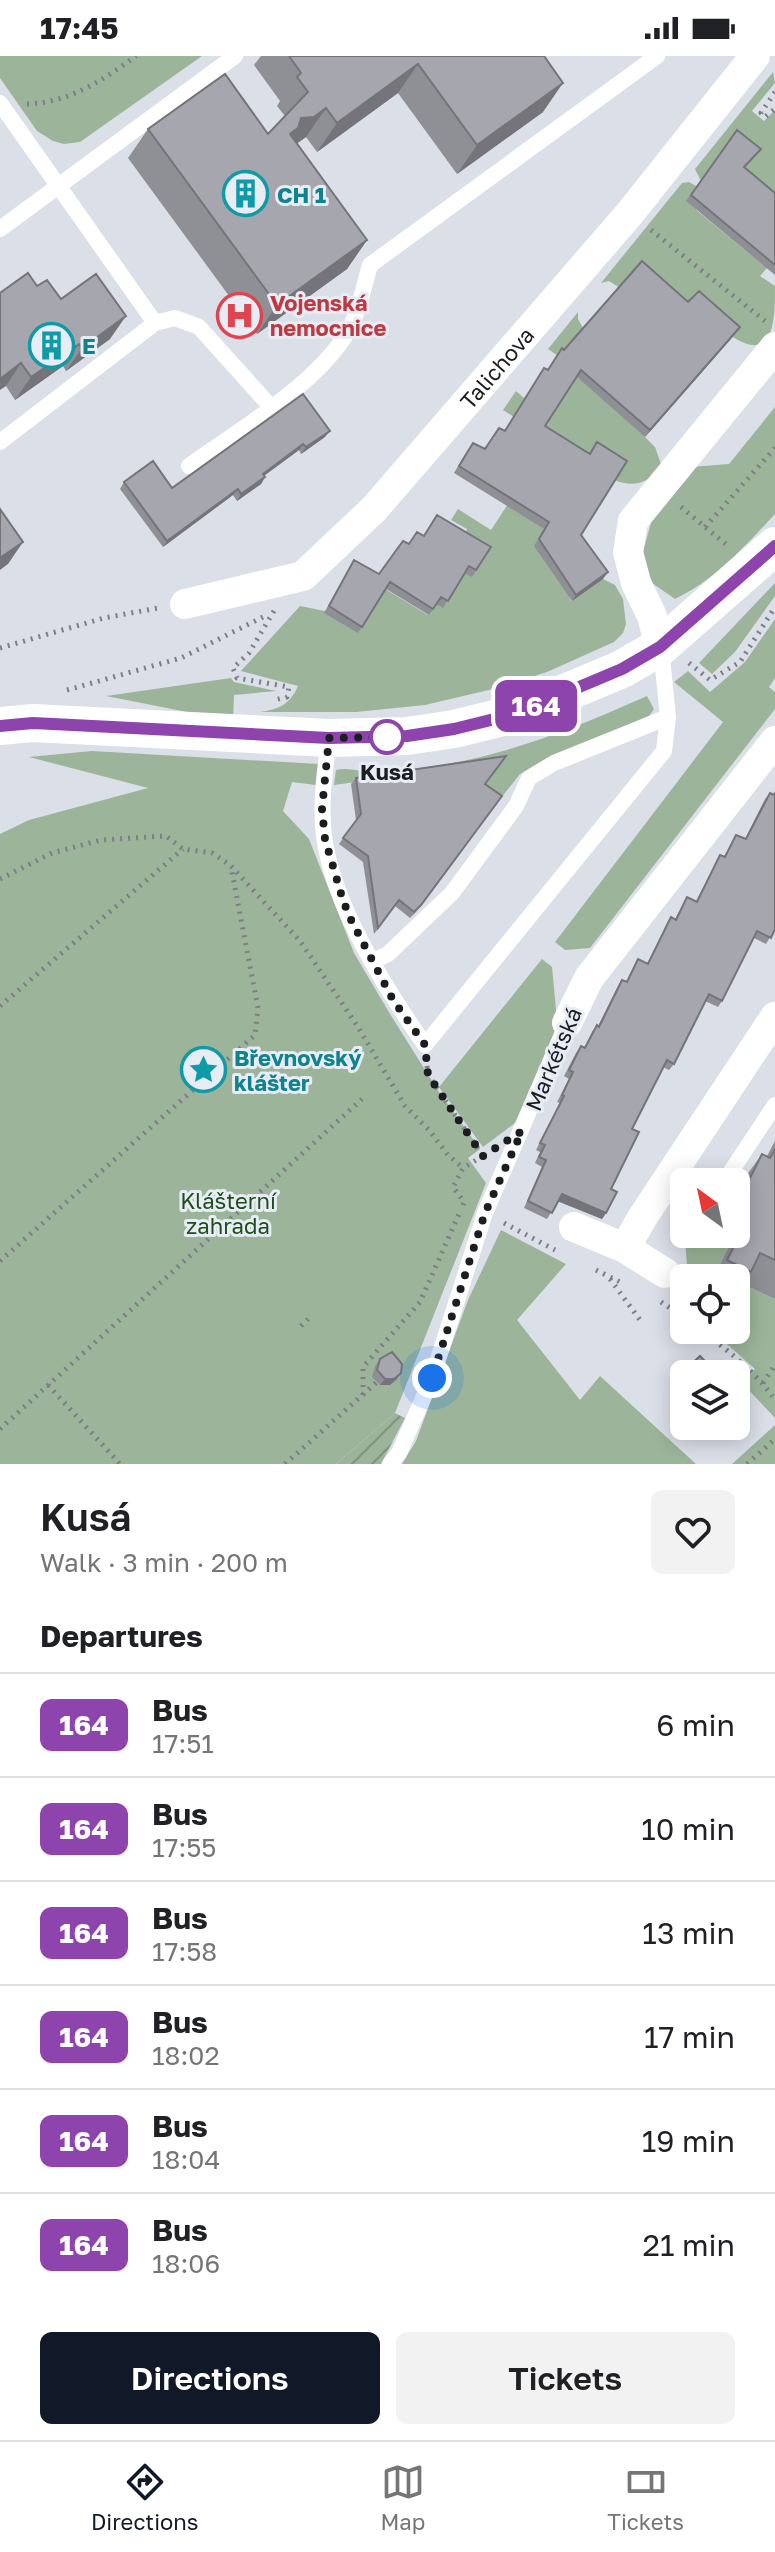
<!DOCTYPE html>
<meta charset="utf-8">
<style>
body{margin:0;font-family:"Golos Text",sans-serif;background:#f2f2f2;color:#202124;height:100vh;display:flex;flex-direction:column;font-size:30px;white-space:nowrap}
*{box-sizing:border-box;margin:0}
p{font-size:26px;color:#757577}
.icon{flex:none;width:44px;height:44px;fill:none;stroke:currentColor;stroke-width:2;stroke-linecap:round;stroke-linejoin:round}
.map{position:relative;height:1408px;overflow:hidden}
.sheet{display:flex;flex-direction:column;background:#fff;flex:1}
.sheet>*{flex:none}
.badge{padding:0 16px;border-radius:12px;font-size:28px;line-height:52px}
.needle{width:52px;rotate:327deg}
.controls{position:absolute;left:670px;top:1112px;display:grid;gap:16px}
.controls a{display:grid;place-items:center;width:80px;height:80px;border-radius:12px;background:#fff;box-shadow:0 4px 20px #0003;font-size:40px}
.you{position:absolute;width:40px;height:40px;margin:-20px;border:6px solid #fff;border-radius:50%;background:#1a73e8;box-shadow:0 0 0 12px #1a73e833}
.map>.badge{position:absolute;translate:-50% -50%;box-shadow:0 0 0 4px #fff}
h2{padding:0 40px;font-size:30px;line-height:72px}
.round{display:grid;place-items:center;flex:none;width:84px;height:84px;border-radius:12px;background:#f2f2f2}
.headline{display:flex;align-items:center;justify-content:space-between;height:136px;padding:0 40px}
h1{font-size:38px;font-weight:600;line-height:60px}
.action{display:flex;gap:16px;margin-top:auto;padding:16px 40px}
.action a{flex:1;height:92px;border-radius:12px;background:#111827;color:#fff;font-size:32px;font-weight:600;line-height:92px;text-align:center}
.action a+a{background:#f2f2f2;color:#202124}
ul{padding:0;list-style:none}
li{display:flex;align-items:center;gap:24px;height:104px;padding:0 40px;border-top:2px solid #e0e0e0}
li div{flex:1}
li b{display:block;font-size:30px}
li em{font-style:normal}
li .badge{min-width:88px;font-weight:700;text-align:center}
.status{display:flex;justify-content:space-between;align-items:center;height:56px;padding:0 40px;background:#fff;direction:ltr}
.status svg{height:22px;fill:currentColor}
.tab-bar{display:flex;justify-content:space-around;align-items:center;height:112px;border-top:2px solid #e0e0e0;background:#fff;font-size:22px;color:#757577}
.tab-bar a{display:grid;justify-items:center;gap:4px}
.tab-bar .on{color:#111827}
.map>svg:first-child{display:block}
</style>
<div class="status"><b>17:45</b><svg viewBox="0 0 49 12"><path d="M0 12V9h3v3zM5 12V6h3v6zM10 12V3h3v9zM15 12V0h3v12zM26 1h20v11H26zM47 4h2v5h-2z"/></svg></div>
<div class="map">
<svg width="775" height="1408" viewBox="0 0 775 1408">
<defs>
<pattern id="garden-furrows" width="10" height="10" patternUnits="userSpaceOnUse" patternTransform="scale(2)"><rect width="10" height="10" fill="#9cb59a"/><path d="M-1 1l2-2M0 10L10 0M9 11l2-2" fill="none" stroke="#7e937d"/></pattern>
</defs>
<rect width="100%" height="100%" fill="#dbdfe8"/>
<path fill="#9cb59a" d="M0,0H202L80,86L64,88L53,85L37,75L0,22Z
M773,16L775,27L752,55L764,65L775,54V147L737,115L732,81L701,125L695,113Z
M689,126L698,131L696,154L767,212L760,220L775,230C775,262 775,308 733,281L735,278L684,253L620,232L609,225L601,227L682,127Z
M578,256V263L645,381L655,391L662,411C647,427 635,432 614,424L503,354L516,335L525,343L580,315L548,293Z
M775,351V458C744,491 716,523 675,543L652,527L643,496L655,452L691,411L729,408Z
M521,428L531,463L544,473L571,545L603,523L615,529L623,543L626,568L623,577L614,586L547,616L493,633L425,649L356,656H260C280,653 290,648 298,630L241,615L300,550L325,555L385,533L428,559L467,473L451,464L458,453L491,474Z
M775,527V540L735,596L712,618L699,607Z
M775,563V622L769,631L775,636V653L590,892L565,894L555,886L723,666L674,626L688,615L710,636L745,606Z
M231,622L234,626L276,635L234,639L233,665L106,640Z
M647,640L654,653L649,660L520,718L497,747L480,734L500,706L334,729L336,714C349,711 360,716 373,716C398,717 428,712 453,707C521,694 584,668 647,640Z
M92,695L319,708L316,729L292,726L283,755L309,783L354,897L390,958L437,1033L480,1093L468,1102L486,1127L395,1357L336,1408H0V778L29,764L148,732L29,701Z
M542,903L552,911L557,964H562L519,1064L483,1091L439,1031Z
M501,1174L566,1208L517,1264L580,1344L600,1320L696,1408H402L416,1385L468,1244Z
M687,1178H701L728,1192L713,1222H688L685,1183Z
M740,1226L775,1243V1362L740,1325L755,1313L719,1281L715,1274H736V1234Z
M775,1369V1408H732Z"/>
<path fill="url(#garden-furrows)" d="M395,1357L405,1362L381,1408H336Z"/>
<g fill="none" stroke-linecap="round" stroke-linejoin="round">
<path stroke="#7c7f85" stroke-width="5" stroke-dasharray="2 6" stroke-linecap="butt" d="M775,36L761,57L765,61L775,53
M27,48C69,47 103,24 136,0
M651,174L765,265
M681,451L728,490
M705,471L775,392
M274,555L249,597L233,612L237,622L289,631L287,641L274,644
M0,592L104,562L158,552
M689,607L710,624L740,606L775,551
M67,634L181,602L263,561
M0,823L52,797L101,784L166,780L183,793L212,797L230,809L300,885L358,971L405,1050L429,1074L448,1099L463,1112
M0,950L183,793
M427,1010L428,1019L483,1100L485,1098
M463,1149L464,1146L453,1131L463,1112L483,1100
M504,1167L555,1194
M0,1205L255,979L258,952L231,811
M596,1214L620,1226
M610,1223L640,1264
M661,1246L684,1261
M301,1270L310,1261
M701,1274C728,1295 755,1315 775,1344
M763,1327L775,1309
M48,1329L120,1408
M363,1339V1311L420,1246L459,1158
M0,1373L362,1043
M285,1408L377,1326
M747,1408L775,1383"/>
<path stroke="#fff" stroke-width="16" d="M0,47L155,267L175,262L199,271L271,351
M0,173L235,0
M0,386L155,267
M189,410C239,374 331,320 354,263C361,246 365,226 370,209L657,0
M329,682C325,715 320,746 324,780C333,850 385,932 425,989L664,695L668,661L661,592
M373,905L388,898L452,837L516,750L529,722L554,707L668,661
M724,1126L775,1049
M390,1408L399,1397L432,1322L485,1157L567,967"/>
<g stroke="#fff" stroke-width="30">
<path id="s1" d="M185,548L303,520L374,453L630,157L755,0"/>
<path d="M660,591L652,560L636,527L628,496L633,465L775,291"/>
<path d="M567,967L589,922L775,685"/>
<path d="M574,1171L625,1192L665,1217"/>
<path d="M625,1192L642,1162L775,961"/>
</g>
<path stroke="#fff" stroke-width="38" d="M0,670L33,667L329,682L407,680L454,673L515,658L622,613L660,591L775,490"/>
</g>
<path fill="#8f8f96" d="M261,0H544L543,56L457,118L398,37L317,96L306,81L297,87L367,184L347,213L257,278L128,102L148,73L268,78L285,60L277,50L280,45L254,9Z
M737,74L756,99L745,111L775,137V219L686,145Z
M37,230L110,283L66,315L63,310L15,344L6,330Z
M688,246L735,278L645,381L577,321L545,370L581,479L603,523L572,545L534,490L544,473L454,417L468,394L485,393L504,375L548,314L564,294Z
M325,381L301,398L299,394L264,420L265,421L261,428L237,445L233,439L163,491L120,433L124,426L172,432Z
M424,480L491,491L472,521L465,517L443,552L436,548L429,559L386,533L358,577L324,557L354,504L379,518Z
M356,722L485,728L497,747L416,856L410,862L395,850L374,878L363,806L339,788L356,764L351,728Z
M775,735V873L766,888L754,882L722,945L718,951L705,945L674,1008L669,1014L663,1011L632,1073L611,1133L606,1157L602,1163L558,1145L547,1163L524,1152L542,1111L535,1107L540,1096L536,1094L560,1047L557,1046L569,1023L564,1020L576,997L581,990L584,992L592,976L597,969L598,970L618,930L622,924L626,926L638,903L647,908L667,868L671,861L675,863L687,841L696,845L720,799L724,801L736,779L745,783L765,743L770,737L773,739Z
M775,1085V1243L743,1228L736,1238V1222H713L728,1192L713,1185L716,1178H736V1138L741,1127L762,1098L767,1100Z
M380,1303L397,1323L390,1329H380L372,1321L375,1310Z
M682,1317L684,1318V1330L677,1323Z"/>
<path fill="#74747a" d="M418,8L398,37L317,96L337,67Z
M563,27L543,56L457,118L477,89Z
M326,52L306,81L270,107L301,62Z
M367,184L347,213L257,278L277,249Z
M126,260L110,283L66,315L82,292Z
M740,271L735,278L645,381L650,374Z
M79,288L63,310L15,344L31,321Z
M21,307L6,330L0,334V323Z
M330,375L325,381L301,398L306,391Z
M303,388L299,394L258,424L263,418Z
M265,421L261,428L237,445L241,438Z
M238,433L233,439L163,491L167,485Z
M23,486L8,508L0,514V502Z
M608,516L603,523L572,545L576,539Z
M562,1138L606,1157L602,1163L557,1145Z
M401,1317L397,1323L390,1329H380L385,1323Z"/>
<path fill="#a6a6af" stroke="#74747a" stroke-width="2" d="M289,0H544L563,27L477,89L418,8L337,67L326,52L314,61L301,62L298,72L290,78L367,184L277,249L148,73L225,18L268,78L308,36L297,21L301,17Z
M737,74L761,93L744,111L775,137V209L691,139Z
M642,205L688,246L699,235L740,271L650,374L581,314L545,370L590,398L597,386L627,405L581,479L608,516L576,539L539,483L549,466L459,410L473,387L485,393L499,372L505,375L544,312L548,314L562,292L564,294Z
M28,217L37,230L47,224L61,243L96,218L126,260L82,292L79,288L31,321L21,307L0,323V237Z
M303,338L330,375L306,391L303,388L263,418L265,421L241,438L238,433L167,485L124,426L153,405L172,432Z
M0,453L23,486L0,502Z
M437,459L491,491L476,514L469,510L448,545L441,541L433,553L390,526L362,571L329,550L354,504L379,518L403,485L409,488L417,476L424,480Z
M506,700L485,728L502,740L421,849L414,856L399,844L378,872L368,800L343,782L361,758L356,722Z
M770,737L774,739L775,737V873L771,882L757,875L722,945L709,938L674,1008L667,1004L632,1073L639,1076L611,1133L617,1136L606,1157L562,1138L552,1157L528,1145L546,1104L539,1101L545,1089L540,1087L564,1040L562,1039L573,1016L569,1014L581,990L585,992L597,969L599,971L622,924L627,926L638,903L648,908L671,861L676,864L687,841L697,846L720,799L725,801L736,779L746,783Z
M775,1094V1204L760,1197L751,1216L727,1204L748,1163L736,1157V1150L762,1098L770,1102Z
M392,1296L402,1308L401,1317L394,1323H385L377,1314L380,1303Z
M700,1300L717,1318L684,1319L682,1317Z
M736,1337L749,1350L736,1362Z"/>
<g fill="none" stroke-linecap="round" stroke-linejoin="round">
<defs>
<path id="line" d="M0,670L33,667L329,682L407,680L454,673L515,658L622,613L660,591L775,490"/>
</defs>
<use href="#line" stroke="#fff" stroke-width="18"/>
<use href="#line" stroke="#8e44ad" stroke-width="12"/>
<path stroke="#1b1d20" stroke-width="8" stroke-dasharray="0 14.4" d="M387,681L329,682L322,753L325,783L342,841L349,860L393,944L425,989L428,1019L483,1100L522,1075L485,1157L432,1322"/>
</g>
<defs>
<symbol id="building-ring" viewBox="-11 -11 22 22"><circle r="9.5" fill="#e8ecf5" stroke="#0f9aa8" stroke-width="1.5"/><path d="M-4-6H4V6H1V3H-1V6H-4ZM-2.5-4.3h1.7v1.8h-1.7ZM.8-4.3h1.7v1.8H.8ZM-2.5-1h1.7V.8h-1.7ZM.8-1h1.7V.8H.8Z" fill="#0f9aa8"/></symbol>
<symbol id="hospital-ring" viewBox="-11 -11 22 22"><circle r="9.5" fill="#e8ecf5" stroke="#e0444e" stroke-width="1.5"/><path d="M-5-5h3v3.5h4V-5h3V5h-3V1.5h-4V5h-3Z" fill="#e0444e"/></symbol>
<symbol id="sight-ring" viewBox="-11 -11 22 22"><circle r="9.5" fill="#e8ecf5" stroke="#0f9aa8" stroke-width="1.5"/><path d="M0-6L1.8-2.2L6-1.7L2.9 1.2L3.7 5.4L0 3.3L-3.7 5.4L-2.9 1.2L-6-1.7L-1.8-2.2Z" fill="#0f9aa8"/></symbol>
</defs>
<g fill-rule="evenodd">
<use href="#building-ring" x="220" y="112" width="51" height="51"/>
<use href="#hospital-ring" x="214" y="234" width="51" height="51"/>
<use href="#building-ring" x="26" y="264" width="51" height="51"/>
<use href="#sight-ring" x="178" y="988" width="51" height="51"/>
</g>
<circle fill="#fff" stroke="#8e44ad" stroke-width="4" cx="387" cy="681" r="16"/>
<g text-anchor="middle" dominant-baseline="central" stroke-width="6" stroke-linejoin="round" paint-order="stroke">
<g font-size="22" font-weight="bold" fill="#0d838f" stroke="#e8ecf5" text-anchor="start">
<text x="277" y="138">CH 1</text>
<text x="82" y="289">E</text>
<text x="234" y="1001">Břevnovský<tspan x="234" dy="25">klášter</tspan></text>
</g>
<g font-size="22" font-weight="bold" fill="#be3a42" stroke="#e8ecf5" text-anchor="start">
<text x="270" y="246">Vojenská<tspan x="270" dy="25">nemocnice</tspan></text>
</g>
<g font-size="22" fill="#1b1d20" stroke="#e8ecf5">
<text stroke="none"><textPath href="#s1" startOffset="406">Talichova</textPath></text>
<text transform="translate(553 1003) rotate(-67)">Markétská</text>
</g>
<g font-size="22" font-weight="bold" fill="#1b1d20" stroke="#e8ecf5">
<text x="387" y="715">Kusá</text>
</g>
<g font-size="22" fill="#1d5019" stroke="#e8ecf5">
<text x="228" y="1144">Klášterní<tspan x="228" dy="25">zahrada</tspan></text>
</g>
</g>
</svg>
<div class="controls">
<a><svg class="needle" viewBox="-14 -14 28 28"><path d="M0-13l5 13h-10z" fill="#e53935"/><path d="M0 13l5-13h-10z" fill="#757577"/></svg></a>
<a><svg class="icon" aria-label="locate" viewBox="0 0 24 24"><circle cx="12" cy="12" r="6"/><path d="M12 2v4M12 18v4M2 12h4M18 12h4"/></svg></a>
<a><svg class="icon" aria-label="layers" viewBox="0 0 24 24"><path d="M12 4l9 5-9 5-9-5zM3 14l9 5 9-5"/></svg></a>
</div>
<div class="you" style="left:432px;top:1322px"></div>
<b class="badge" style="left:536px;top:650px;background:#8e44ad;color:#fff">164</b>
</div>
<section class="sheet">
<div class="headline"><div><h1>Kusá</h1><p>Walk · 3 min · 200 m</p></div><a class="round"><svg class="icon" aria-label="heart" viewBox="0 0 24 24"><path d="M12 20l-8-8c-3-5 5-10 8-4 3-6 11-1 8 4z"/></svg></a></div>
<h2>Departures</h2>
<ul>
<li><span class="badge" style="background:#8e44ad;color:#fff">164</span><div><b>Bus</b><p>17:51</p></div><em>6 min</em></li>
<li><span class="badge" style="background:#8e44ad;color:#fff">164</span><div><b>Bus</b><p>17:55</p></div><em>10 min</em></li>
<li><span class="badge" style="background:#8e44ad;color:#fff">164</span><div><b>Bus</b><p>17:58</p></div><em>13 min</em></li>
<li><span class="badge" style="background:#8e44ad;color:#fff">164</span><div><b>Bus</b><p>18:02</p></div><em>17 min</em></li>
<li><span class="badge" style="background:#8e44ad;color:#fff">164</span><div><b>Bus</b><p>18:04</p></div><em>19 min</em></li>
<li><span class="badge" style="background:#8e44ad;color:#fff">164</span><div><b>Bus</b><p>18:06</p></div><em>21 min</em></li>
</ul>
<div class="action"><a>Directions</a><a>Tickets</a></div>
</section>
<nav class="tab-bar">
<a class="on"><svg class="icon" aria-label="directions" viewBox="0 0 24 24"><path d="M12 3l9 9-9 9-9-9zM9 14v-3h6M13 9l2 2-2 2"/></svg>Directions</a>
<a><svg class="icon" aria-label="map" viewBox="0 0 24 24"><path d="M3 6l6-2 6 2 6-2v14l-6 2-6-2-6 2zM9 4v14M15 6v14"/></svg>Map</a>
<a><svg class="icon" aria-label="tickets" viewBox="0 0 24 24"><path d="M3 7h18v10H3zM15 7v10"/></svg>Tickets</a>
</nav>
